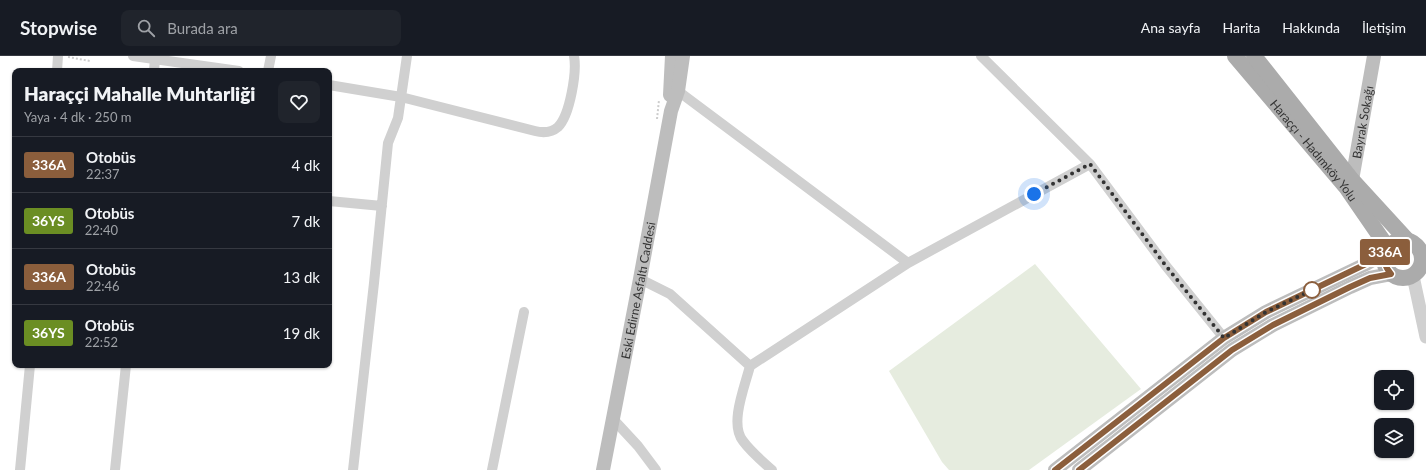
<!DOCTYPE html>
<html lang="tr">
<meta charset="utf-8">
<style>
body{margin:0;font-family:Lato,sans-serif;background:#20242c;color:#f1f3f6;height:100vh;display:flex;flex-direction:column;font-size:15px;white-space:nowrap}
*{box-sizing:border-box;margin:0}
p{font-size:13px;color:#9ea1a6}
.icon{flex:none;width:22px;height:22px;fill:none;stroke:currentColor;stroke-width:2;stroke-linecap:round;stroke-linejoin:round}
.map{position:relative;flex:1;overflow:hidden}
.drawer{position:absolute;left:12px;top:12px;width:320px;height:300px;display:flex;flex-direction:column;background:#171b24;border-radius:8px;box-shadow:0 1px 3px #0004}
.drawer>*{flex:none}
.badge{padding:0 8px;border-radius:3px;font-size:14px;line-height:26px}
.controls{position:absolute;left:1374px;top:314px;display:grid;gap:8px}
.controls a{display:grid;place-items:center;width:40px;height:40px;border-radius:8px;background:#171b24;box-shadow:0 1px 3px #0004;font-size:20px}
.you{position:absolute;width:20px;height:20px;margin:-10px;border:3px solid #fff;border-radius:50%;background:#1a73e8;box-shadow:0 0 0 6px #1a73e833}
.map>.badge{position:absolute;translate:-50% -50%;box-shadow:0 0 0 2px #fff}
.round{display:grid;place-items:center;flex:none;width:42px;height:42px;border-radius:8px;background:#20242c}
.summary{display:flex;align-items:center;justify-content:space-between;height:68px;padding:0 12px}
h1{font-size:19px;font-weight:800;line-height:30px}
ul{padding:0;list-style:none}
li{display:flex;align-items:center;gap:12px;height:56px;padding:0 12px;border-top:1px solid #363941}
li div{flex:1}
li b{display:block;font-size:15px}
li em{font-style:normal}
li .badge{min-width:44px;font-weight:700;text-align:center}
header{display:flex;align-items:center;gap:24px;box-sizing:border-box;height:56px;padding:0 20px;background:#171b24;border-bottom:1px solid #363941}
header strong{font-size:19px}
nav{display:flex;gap:22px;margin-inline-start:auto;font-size:14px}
.search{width:280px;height:36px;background:#20242c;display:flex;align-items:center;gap:10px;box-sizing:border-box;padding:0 14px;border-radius:8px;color:#9ea1a6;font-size:15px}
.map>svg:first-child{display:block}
</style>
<header>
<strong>Stopwise</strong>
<div class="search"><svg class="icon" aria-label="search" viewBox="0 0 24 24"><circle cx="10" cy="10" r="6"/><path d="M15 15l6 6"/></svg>Burada ara</div>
<nav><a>Ana sayfa</a><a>Harita</a><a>Hakkında</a><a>İletişim</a></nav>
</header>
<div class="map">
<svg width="1426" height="414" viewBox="0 0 1426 414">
<rect width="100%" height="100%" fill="#fff"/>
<path fill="#e6ecdf" d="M1035,208L1141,333L1029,414H949L942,406L889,315Z"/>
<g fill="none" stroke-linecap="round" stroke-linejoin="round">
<path stroke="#cdcdcd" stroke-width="2" stroke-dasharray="2 2" stroke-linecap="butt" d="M68,1L90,5
M657,63L659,44"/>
<path stroke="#d0d0d0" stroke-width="10" d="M133,0L239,15
M981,0L1090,108L1166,210L1224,282
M57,15L58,0
M154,15L155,2
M268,15L271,0
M329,29L401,41L535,75C543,77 551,77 558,71C570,59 577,16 574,0
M678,35L908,207
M329,145L382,150
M640,223L670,238L750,310L908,207L1090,108
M750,310C745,330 729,368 743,385C751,396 762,405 772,414
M613,363L638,390L656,414
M20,414L30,309
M115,414L126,309
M353,414L374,227L388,87L398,62L407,0
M492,414L524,256"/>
<path stroke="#d0d0d0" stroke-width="13" d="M1413,220L1426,281"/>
<g stroke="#bdbdbd" stroke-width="14">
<path d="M670,39L672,0"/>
<path id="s1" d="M1346,131L1352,124L1374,0"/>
<path d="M1422,206L1426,207"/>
<path id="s2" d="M603,414L640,223L671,55L678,35L683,0"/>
<path d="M1055,414L1224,282L1266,256L1366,208L1386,196"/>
<path d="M1079,414L1232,294L1273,269L1350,231L1370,222L1391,218"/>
</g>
<g stroke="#ababab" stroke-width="16">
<path id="s3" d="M1235,0L1346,131L1388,192"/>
<path d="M1254,0L1352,124L1407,184"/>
<circle cx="1403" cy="203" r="19"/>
</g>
</g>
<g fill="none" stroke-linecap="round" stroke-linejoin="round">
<defs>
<path id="line" d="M1055,414L1224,282L1266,256L1366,208L1386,196C1383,205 1385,211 1391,218L1370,222L1350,231L1273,269L1232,294L1079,414"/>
</defs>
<use href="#line" stroke="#fff" stroke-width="9"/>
<use href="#line" stroke="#8b5e3c" stroke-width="6"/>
<path stroke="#333" stroke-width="4" stroke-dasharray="0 7.2" d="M1034,138L1090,108L1166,210L1224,282L1266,256L1312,234"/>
</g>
<circle fill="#fff" stroke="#8b5e3c" stroke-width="2" cx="1312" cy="234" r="8"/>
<g text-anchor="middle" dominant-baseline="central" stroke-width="4" stroke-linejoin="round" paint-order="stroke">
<g font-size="12" fill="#333" stroke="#fff">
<text stroke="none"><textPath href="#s1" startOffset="68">Bayrak Sokağı</textPath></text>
<text stroke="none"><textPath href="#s3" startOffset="123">Haraççı - Hadımköy Yolu</textPath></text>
<text stroke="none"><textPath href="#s2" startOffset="183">Eski Edirne Asfaltı Caddesi</textPath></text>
</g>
</g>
</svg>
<div class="controls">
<a><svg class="icon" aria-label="locate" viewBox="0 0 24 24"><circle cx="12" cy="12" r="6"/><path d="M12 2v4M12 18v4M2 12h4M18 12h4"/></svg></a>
<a><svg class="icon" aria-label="layers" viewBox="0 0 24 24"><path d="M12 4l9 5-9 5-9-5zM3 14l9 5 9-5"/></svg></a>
</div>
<div class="you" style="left:1034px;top:138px"></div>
<b class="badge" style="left:1385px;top:196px;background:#8b5e3c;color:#fff">336A</b>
<section class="drawer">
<div class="summary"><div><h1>Haraççi Mahalle Muhtarliği</h1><p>Yaya · 4 dk · 250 m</p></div><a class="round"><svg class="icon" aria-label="heart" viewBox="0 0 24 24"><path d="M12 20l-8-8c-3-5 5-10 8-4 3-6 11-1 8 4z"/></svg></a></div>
<ul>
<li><span class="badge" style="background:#8b5e3c;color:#fff">336A</span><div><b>Otobüs</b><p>22:37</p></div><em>4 dk</em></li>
<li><span class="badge" style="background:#6b8e23;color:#fff">36YS</span><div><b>Otobüs</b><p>22:40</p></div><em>7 dk</em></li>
<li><span class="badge" style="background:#8b5e3c;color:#fff">336A</span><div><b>Otobüs</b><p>22:46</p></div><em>13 dk</em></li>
<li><span class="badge" style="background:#6b8e23;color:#fff">36YS</span><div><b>Otobüs</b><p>22:52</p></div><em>19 dk</em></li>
</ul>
</section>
</div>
